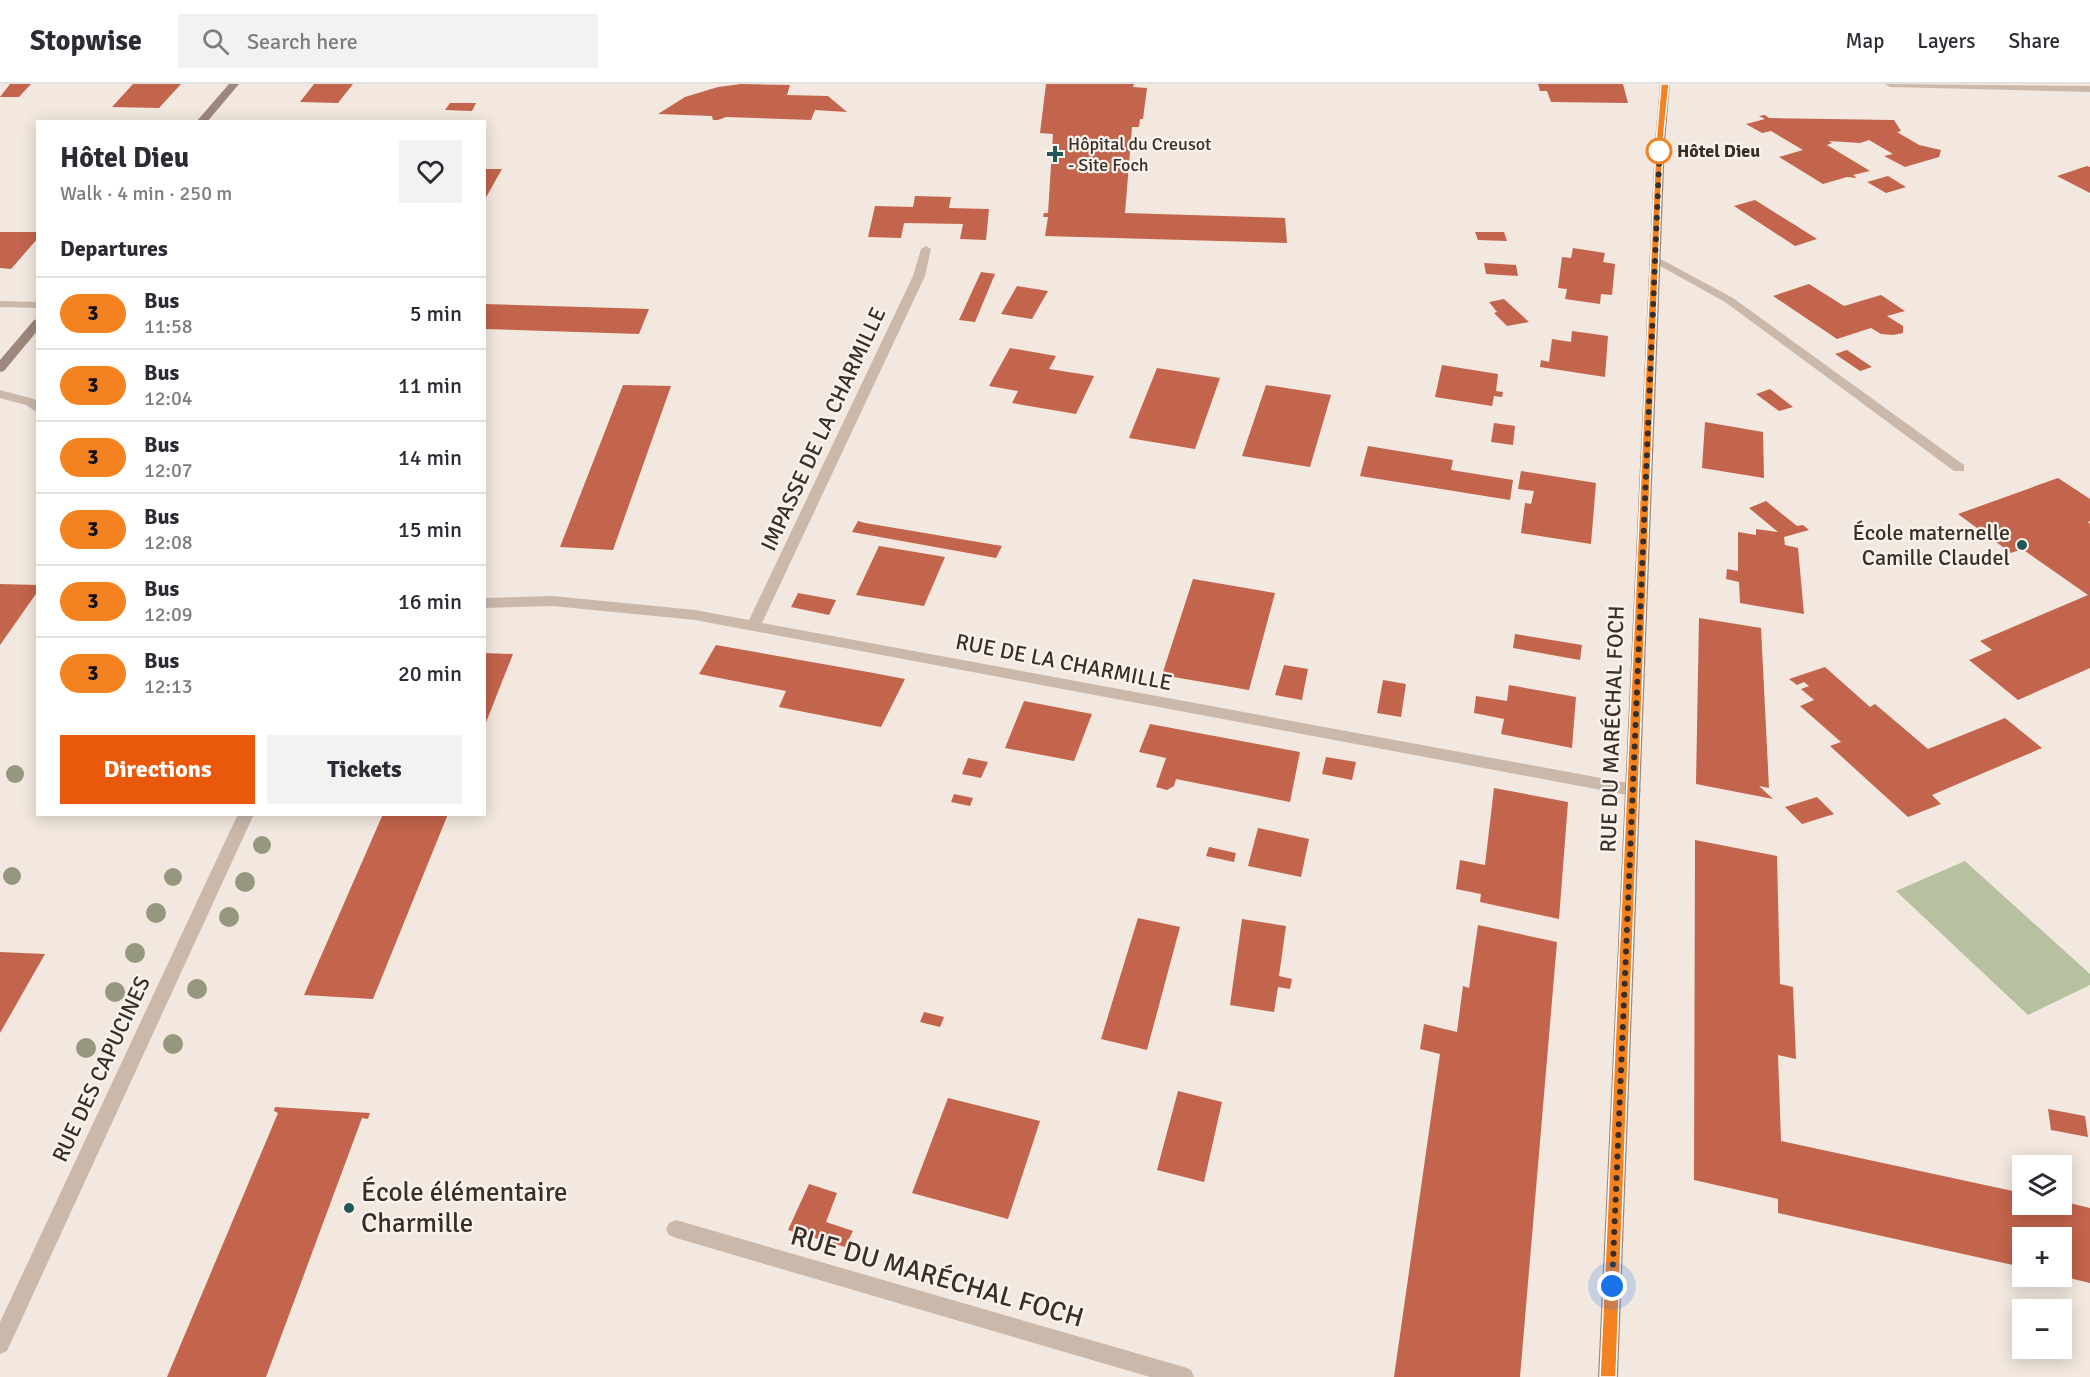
<!DOCTYPE html>
<meta charset="utf-8">
<style>
body{margin:0;font-family:Signika,sans-serif;background:#f2f2f3;color:#2b2b33;height:100vh;display:flex;flex-direction:column;font-size:22px;white-space:nowrap}
*{box-sizing:border-box;margin:0}
p{font-size:20px;color:#7c7c81}
.icon{flex:none;width:33px;height:33px;fill:none;stroke:currentColor;stroke-width:2;stroke-linecap:round;stroke-linejoin:round}
.map{position:relative;flex:1;overflow:hidden}
.sheet{position:absolute;left:36px;top:36px;width:450px;height:696px;display:flex;flex-direction:column;background:#fff;border-radius:0px;box-shadow:0 3px 15px #0003}
.sheet>*{flex:none}
.badge{padding:0 12px;border-radius:20px;font-size:21px;line-height:39px}
.controls{position:absolute;left:2012px;top:1071px;display:grid;gap:12px}
.controls a{display:grid;place-items:center;width:60px;height:60px;border-radius:0px;background:#fff;box-shadow:0 3px 15px #0003;font-size:30px}
.you{position:absolute;width:30px;height:30px;margin:-15px;border:4px solid #fff;border-radius:50%;background:#1a73e8;box-shadow:0 0 0 9px #1a73e833}
.map>.badge{position:absolute;translate:-50% -50%;box-shadow:0 0 0 3px #fff}
h2{padding:0 24px;font-size:22px;line-height:54px}
.round{display:grid;place-items:center;flex:none;width:63px;height:63px;border-radius:0px;background:#f2f2f3}
.head{display:flex;align-items:center;justify-content:space-between;height:102px;padding:0 24px}
h1{font-size:28px;font-weight:700;line-height:45px}
.button{display:flex;gap:12px;margin-top:auto;padding:12px 24px}
.button a{flex:1;height:69px;border-radius:0px;background:#ea580c;color:#fff;font-size:24px;font-weight:700;line-height:69px;text-align:center}
.button a+a{background:#f2f2f3;color:#2b2b33}
ul{padding:0;list-style:none}
li{display:flex;align-items:center;gap:18px;height:72px;padding:0 24px;border-top:2px solid #e1e1e2}
li div{flex:1}
li b{display:block;font-size:22px}
li em{font-style:normal}
li .badge{min-width:66px;font-weight:700;text-align:center}
header{display:flex;align-items:center;gap:36px;box-sizing:border-box;height:84px;padding:0 30px;background:#fff;border-bottom:2px solid #e1e1e2}
header strong{font-size:28px}
nav{display:flex;gap:33px;margin-inline-start:auto;font-size:21px}
.search{width:420px;height:54px;background:#f2f2f3;display:flex;align-items:center;gap:15px;box-sizing:border-box;padding:0 21px;border-radius:0px;color:#7c7c81;font-size:22px}
.map>svg:first-child{display:block}
</style>
<header>
<strong>Stopwise</strong>
<div class="search"><svg class="icon" aria-label="search" viewBox="0 0 24 24"><circle cx="10" cy="10" r="6"/><path d="M15 15l6 6"/></svg>Search here</div>
<nav><a>Map</a><a>Layers</a><a>Share</a></nav>
</header>
<div class="map">
<svg width="2090" height="1293" viewBox="0 0 2090 1293">
<rect width="100%" height="100%" fill="#f2e8df"/>
<path fill="#b7c19f" d="M1965,777L2090,890V901L2028,931L1896,807Z"/>
<path fill="#c3644c" d="M10,0H31L19,13H0Z
M133,0H181L159,24L112,23Z
M314,0H353L338,19L300,18Z
M741,0L790,1L787,11L828,12L847,28L815,26L811,36L726,33L718,36H713L712,32L658,30L685,13L718,3Z
M1046,0H1134L1133,3L1147,4L1143,35H1140L1139,43H1132L1125,129L1285,134L1287,159L1045,152L1048,133H1043L1044,129H1048L1053,50L1040,49Z
M1538,0H1623L1628,19L1551,18L1547,7H1540Z
M450,19H476L472,27L445,26Z
M1765,31L1769,34L1894,36L1901,47L1897,48L1919,61L1941,66L1939,73L1905,83L1884,72L1893,70L1869,56L1860,59L1829,57L1832,59L1827,61L1870,87L1853,91L1857,94L1847,93L1823,100L1779,73L1803,66L1771,47L1762,49L1746,40L1765,35L1759,32Z
M2087,82L2090,83V109L2057,92Z
M484,85H502L484,117Z
M1888,92L1906,103L1886,109L1867,98Z
M915,112L951,113L949,124L989,125L986,156L960,155L963,140L904,139L901,154L868,153L875,122L913,123Z
M1755,116L1795,141L1817,155L1795,162L1734,122Z
M0,148H38V154L11,185L0,184Z
M1475,148H1504L1507,157L1478,156Z
M1573,164L1605,169L1603,178L1615,180L1612,211L1601,210L1600,220L1565,215L1567,205L1558,204L1562,173L1571,174Z
M1484,179L1516,181L1518,192L1486,190Z
M981,188L995,190L975,238L959,236Z
M1809,200L1844,222L1881,211L1905,227L1887,232L1903,242V249L1893,251L1881,250L1871,244L1837,255L1773,212Z
M1017,202L1048,207L1032,235L1001,230Z
M1504,215L1529,238L1507,242L1494,229L1497,228L1489,218Z
M484,220L649,225L639,250L484,245Z
M1572,247L1608,252L1605,293L1540,283L1541,276L1549,278L1552,255L1571,258Z
M1010,264L1056,272L1049,285L1094,292L1076,330L1012,319L1018,307L989,302Z
M1847,266L1872,283L1860,287L1835,270Z
M1442,281L1498,290L1496,307L1503,308L1502,313L1494,312L1492,322L1435,313Z
M1157,284L1220,294L1195,365L1129,354Z
M623,301L671,302L613,466L560,463Z
M1266,301L1331,311L1310,383L1242,372Z
M1770,305L1793,323L1779,327L1756,310Z
M1705,338L1763,348L1764,394L1702,384Z
M1494,339L1515,342L1513,361L1491,358Z
M1368,362L1453,376L1451,386L1513,396L1510,416L1360,392Z
M1521,387L1596,399L1591,460L1521,449L1525,419L1531,420L1534,407L1518,405Z
M2058,394L2090,415V437L2088,438L2090,440V584L2018,616L1969,576L1992,566L1980,557L2088,511L2022,465L2011,469L1958,430Z
M1766,417L1797,442L1803,441L1809,446L1784,453L1785,461L1798,464L1804,530L1740,519L1739,498L1726,495L1727,485L1738,487V448L1756,451V445L1778,448L1749,424Z
M858,437L865,439L1002,462L996,474L852,448Z
M879,462L945,473L924,522L856,511Z
M1193,495L1275,509L1249,606L1162,591Z
M0,500L38,501V507L0,561Z
M798,509L836,516L829,531L791,523Z
M1699,534L1761,544L1769,704L1759,702L1773,715L1696,700Z
M1515,550L1582,561L1580,576L1513,564Z
M716,561L868,588L905,595L881,643L779,623L786,607L699,590Z
M484,569L513,570L485,641H484Z
M1284,581L1308,585L1302,616L1275,611Z
M1825,583L1870,623L1875,620L1928,665L2005,634L2042,664L1932,711L1941,720L1908,733L1830,662L1841,658L1800,622L1814,616L1801,605L1809,602L1804,598L1797,601L1789,595Z
M1383,596L1406,600L1401,633L1377,629Z
M1509,601L1576,613L1572,664L1501,650L1504,635L1474,629L1476,612L1507,617Z
M1024,617L1092,630L1074,677L1005,664Z
M1150,640L1300,668L1290,718L1176,695L1174,702L1167,706L1156,703L1166,674L1139,668Z
M1326,673L1356,678L1352,696L1322,690Z
M968,674L988,678L981,694L962,690Z
M1494,704L1568,718L1559,835L1480,818L1481,810L1456,805L1460,776L1485,781Z
M954,710L973,714L970,722L951,718Z
M1817,713L1834,730L1802,740L1785,723Z
M383,730H448L373,915L304,911Z
M1258,744L1309,755L1301,793L1248,782Z
M1695,756L1777,772L1780,900L1793,903L1796,975L1778,971L1781,1057L2022,1109V1120H2061V1117L2090,1124V1199L2061,1192V1154H2022V1183L1778,1129V1115L1694,1096Z
M1209,763L1236,769L1234,778L1206,772Z
M1138,834L1180,843L1147,966L1101,955Z
M1242,835L1286,842L1279,892L1292,895L1290,905L1278,903L1274,928L1230,921Z
M1478,841L1557,858L1520,1293H1394L1440,970L1420,965L1424,940L1457,948L1463,902L1469,904Z
M0,868L45,870L0,949Z
M924,928L944,933L940,943L920,938Z
M1178,1007L1222,1018L1204,1098L1157,1086Z
M948,1014L1040,1037L1008,1135L912,1109Z
M275,1023L370,1029L368,1035L362,1034L266,1293H167L278,1029L274,1027Z
M2048,1025L2085,1032L2088,1053L2051,1046Z
M809,1100L837,1109L826,1138L853,1147L845,1163L788,1146Z"/>
<g fill="none" stroke-linecap="round" stroke-linejoin="round">
<path fill="#cab8ab" fill-rule="evenodd" d="M1655,172L1733,214L1964,381V387H1954L1725,218L1651,177L1650,175Z"/>
<path fill="#cab8ab" fill-rule="evenodd" d="M1885,0L2090,2V8L1890,3Z
M926,162L931,165L925,192L762,539L1633,700L1638,702L1641,706L1638,710L1633,712L695,536L553,522L484,524V514L553,512L695,526L749,536L913,192L921,165Z
M0,217L38,218V224L0,223Z
M0,306L34,315L38,318V329L26,321L0,314Z
M238,730H254L7,1267L0,1270V1238Z
M676,1136L1184,1283L1191,1286L1194,1293H1150L676,1154L669,1151L666,1145L669,1139Z"/>
<path fill="#9e877c" fill-rule="evenodd" d="M229,0H239L207,38H196Z
M1660,0H1670L1665,58L1618,1293H1598L1655,58Z
M38,235V246L4,287L0,288V276L34,236Z"/>
</g>
<g fill="#95987e">
<circle cx="15" cy="690" r="9"/>
<circle cx="262" cy="761" r="9"/>
<circle cx="12" cy="792" r="9"/>
<circle cx="173" cy="793" r="9"/>
<circle cx="245" cy="798" r="10"/>
<circle cx="156" cy="829" r="10"/>
<circle cx="229" cy="833" r="10"/>
<circle cx="135" cy="869" r="10"/>
<circle cx="197" cy="905" r="10"/>
<circle cx="115" cy="908" r="10"/>
<circle cx="173" cy="960" r="10"/>
<circle cx="86" cy="964" r="10"/>
</g>
<path fill="#f58220" stroke="#fff" stroke-width="1.5" d="M1661,0H1669L1663,58L1616,1293H1600L1656,58Z"/>
<g fill="none" stroke-linecap="round" stroke-linejoin="round">
<path stroke="#382e2a" stroke-width="6" stroke-dasharray="0 10.8" d="M1612,1202L1660,58L1659,67"/>
</g>
<circle fill="#fff" stroke="#f58220" stroke-width="3" cx="1659" cy="67" r="12"/>
<g fill="#205859" stroke="#faf3ec" stroke-width="2">
<path d="M1052 61h6v6h6v6h-6v6h-6v-6h-6v-6h6z"/>
<circle cx="2022" cy="461" r="6"/>
<circle cx="349" cy="1124" r="6"/>
</g>
<g text-anchor="middle" dominant-baseline="central" stroke-width="4.5" stroke-linejoin="round" paint-order="stroke">
<g font-size="18" fill="#382e2a" stroke="#faf3ec" text-anchor="start">
<text x="1068" y="60">Hôpital du Creusot<tspan x="1068" dy="21">- Site Foch</tspan></text>
</g>
<g font-size="18" font-weight="bold" fill="#382e2a" stroke="#faf3ec" text-anchor="start">
<text x="1677" y="67">Hôtel Dieu</text>
</g>
<g font-size="22" fill="#382e2a" stroke="#faf3ec">
<text transform="translate(823 345) rotate(-65)">IMPASSE DE LA CHARMILLE</text>
<text transform="translate(1064 578) rotate(11)">RUE DE LA CHARMILLE</text>
<text transform="translate(1612 645) rotate(-88)">RUE DU MARÉCHAL FOCH</text>
<text transform="translate(101 985) rotate(-65)">RUE DES CAPUCINES</text>
</g>
<g font-size="22" fill="#382e2a" stroke="#faf3ec" text-anchor="end">
<text x="2010" y="448">École maternelle<tspan x="2010" dy="25">Camille Claudel</tspan></text>
</g>
<g font-size="27" fill="#382e2a" stroke="#faf3ec" text-anchor="start">
<text x="361" y="1108">École élémentaire<tspan x="361" dy="31">Charmille</tspan></text>
</g>
<g font-size="27" fill="#382e2a" stroke="#faf3ec">
<text transform="translate(937 1193) rotate(16)">RUE DU MARÉCHAL FOCH</text>
</g>
</g>
</svg>
<div class="controls">
<a><svg class="icon" aria-label="layers" viewBox="0 0 24 24"><path d="M12 4l9 5-9 5-9-5zM3 14l9 5 9-5"/></svg></a>
<a>+</a>
<a>−</a>
</div>
<div class="you" style="left:1612px;top:1202px"></div>
<section class="sheet">
<div class="head"><div><h1>Hôtel Dieu</h1><p>Walk · 4 min · 250 m</p></div><a class="round"><svg class="icon" aria-label="heart" viewBox="0 0 24 24"><path d="M12 20l-8-8c-3-5 5-10 8-4 3-6 11-1 8 4z"/></svg></a></div>
<h2>Departures</h2>
<ul>
<li><span class="badge" style="background:#f58220;color:#111">3</span><div><b>Bus</b><p>11:58</p></div><em>5 min</em></li>
<li><span class="badge" style="background:#f58220;color:#111">3</span><div><b>Bus</b><p>12:04</p></div><em>11 min</em></li>
<li><span class="badge" style="background:#f58220;color:#111">3</span><div><b>Bus</b><p>12:07</p></div><em>14 min</em></li>
<li><span class="badge" style="background:#f58220;color:#111">3</span><div><b>Bus</b><p>12:08</p></div><em>15 min</em></li>
<li><span class="badge" style="background:#f58220;color:#111">3</span><div><b>Bus</b><p>12:09</p></div><em>16 min</em></li>
<li><span class="badge" style="background:#f58220;color:#111">3</span><div><b>Bus</b><p>12:13</p></div><em>20 min</em></li>
</ul>
<div class="button"><a>Directions</a><a>Tickets</a></div>
</section>
</div>
